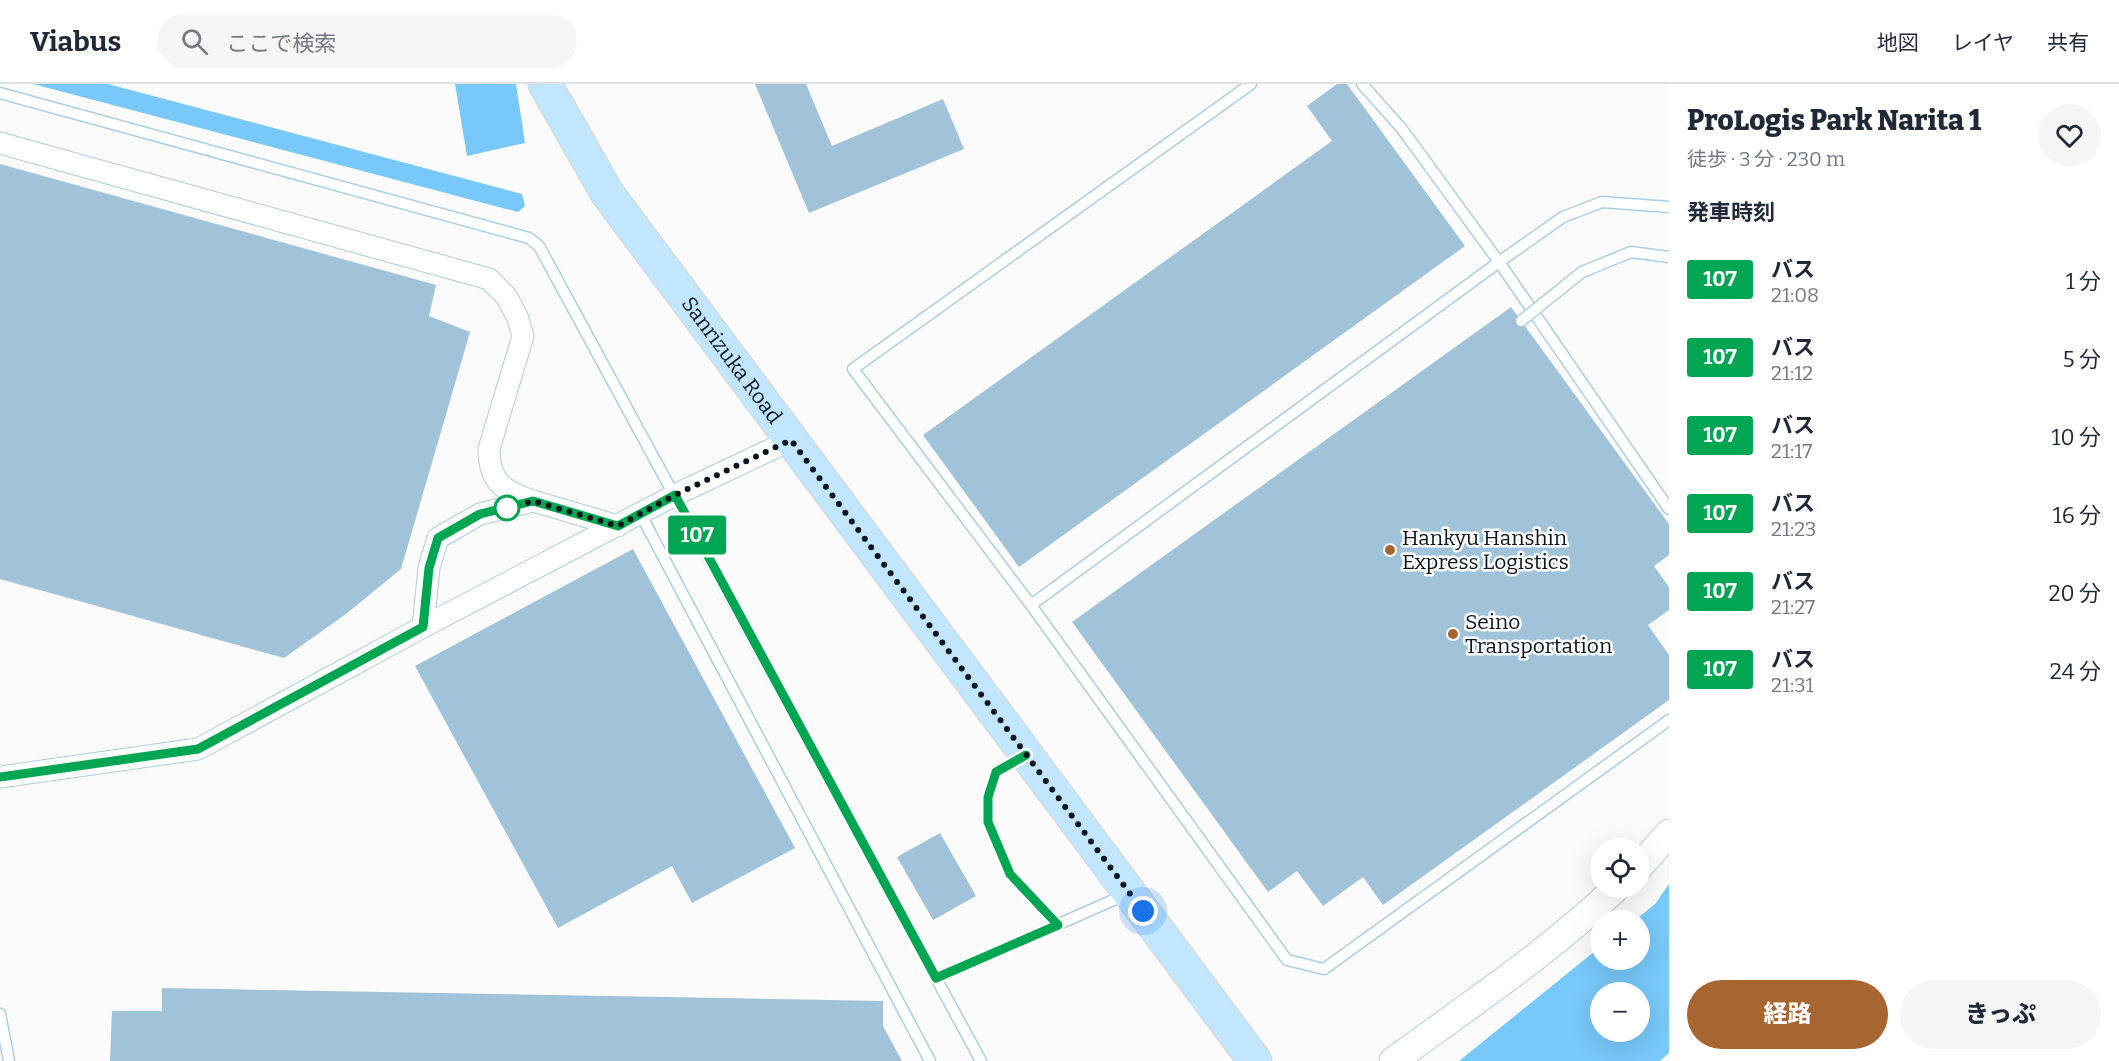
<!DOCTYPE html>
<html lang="ja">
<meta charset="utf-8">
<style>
body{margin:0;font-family:Bitter,"Noto Sans JP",serif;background:#f6f6f7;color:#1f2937;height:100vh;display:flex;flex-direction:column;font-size:22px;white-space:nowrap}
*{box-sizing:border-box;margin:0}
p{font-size:20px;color:#747a83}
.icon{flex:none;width:33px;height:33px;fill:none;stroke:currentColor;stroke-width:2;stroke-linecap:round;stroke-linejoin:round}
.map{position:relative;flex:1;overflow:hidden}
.panel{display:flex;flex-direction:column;background:#fff;width:450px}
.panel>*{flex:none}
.badge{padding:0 12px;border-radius:4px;font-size:21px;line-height:39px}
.buttons{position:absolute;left:1590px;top:754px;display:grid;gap:12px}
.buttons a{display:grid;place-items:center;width:60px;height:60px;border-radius:50%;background:#fff;box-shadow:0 6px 24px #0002;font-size:30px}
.you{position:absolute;width:30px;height:30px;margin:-15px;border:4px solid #fff;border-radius:50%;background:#1a73e8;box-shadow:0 0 0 9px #1a73e833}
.map>.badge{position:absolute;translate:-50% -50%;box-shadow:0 0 0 3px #fff}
h2{padding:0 18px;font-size:22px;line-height:54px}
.round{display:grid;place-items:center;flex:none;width:63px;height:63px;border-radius:32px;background:#f6f6f7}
.overview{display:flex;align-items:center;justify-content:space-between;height:102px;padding:0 18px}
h1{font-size:28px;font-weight:800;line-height:45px}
.primary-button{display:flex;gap:12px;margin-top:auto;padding:12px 18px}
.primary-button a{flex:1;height:69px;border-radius:36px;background:#a76631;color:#fff;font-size:24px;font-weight:800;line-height:69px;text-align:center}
.primary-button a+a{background:#f6f6f7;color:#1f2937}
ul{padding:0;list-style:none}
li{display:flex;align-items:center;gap:18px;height:78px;padding:0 18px}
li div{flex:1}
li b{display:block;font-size:22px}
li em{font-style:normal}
li .badge{min-width:66px;font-weight:700;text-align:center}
header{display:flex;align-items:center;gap:36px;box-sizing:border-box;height:84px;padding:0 30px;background:#fff;border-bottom:2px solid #e0e1e3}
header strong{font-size:28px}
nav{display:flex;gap:33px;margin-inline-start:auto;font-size:21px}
.search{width:420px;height:54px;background:#f6f6f7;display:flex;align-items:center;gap:15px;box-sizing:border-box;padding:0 21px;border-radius:33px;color:#747a83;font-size:22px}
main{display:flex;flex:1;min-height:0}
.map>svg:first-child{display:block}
</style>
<header>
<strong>Viabus</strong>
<div class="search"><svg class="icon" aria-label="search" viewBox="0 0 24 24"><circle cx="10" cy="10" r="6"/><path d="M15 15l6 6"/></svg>ここで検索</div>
<nav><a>地図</a><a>レイヤ</a><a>共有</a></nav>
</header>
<main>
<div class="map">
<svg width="1669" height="977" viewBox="0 0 1669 977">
<rect width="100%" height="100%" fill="#fbfbfb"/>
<path fill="#78c8f9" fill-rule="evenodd" d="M33,0H108L522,110L525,122L518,128Z
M455,0H516L525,59L467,72Z
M1669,800V969L1660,977H1459L1600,863V876H1640V837H1634L1655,820ZM1600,909H1640V948H1600Z"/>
<path fill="#a1c3d9" d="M755,0H806L832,62L943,15L964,65L809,129Z
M1337,0H1347L1465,162L1019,483L923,351L1332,57L1307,22Z
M0,80L436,201L429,232L470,248L401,485L346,530L284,574L0,495Z
M1511,223L1669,440V471L1654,482L1669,503V526L1648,541L1669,571V616L1383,821L1363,793L1323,822L1297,787L1268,808L1072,538Z
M633,465L795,764L692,819L672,782L558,844L415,582Z
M940,749L976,812L933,836L897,773Z
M162,904L883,917V942L902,977H110L112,927H162Z"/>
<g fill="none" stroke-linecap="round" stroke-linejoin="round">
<defs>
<path id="service" d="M1251,0L853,285L1031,521L1287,876L1324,885L1669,636
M1362,0L1402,45L1499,178L1669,425
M0,9L529,154L539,162L981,977
M640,429L930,977
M1031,521L1499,178L1563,133L1602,118L1669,123
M1024,672L996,688L988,713V738L1010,790L1058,841
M936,894L1125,811
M0,930L9,977"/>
<path id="minor" d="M0,59L489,195L506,212L517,232L523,252L489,365C489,398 504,408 533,417
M423,543L429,484L438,454L480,430L533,417L618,442
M0,693L198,665L423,543L675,411L791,356"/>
<path id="tertiary" d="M1640,782L1669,749
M1393,977C1468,922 1548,869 1616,804"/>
<g id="primary">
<path id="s1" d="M545,0L607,109L1255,977"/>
</g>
</defs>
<use href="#service" stroke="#accee4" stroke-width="13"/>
<use href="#minor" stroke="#accee4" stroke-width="23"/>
<use href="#tertiary" stroke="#accee4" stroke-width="29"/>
<use href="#primary" stroke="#d3d5d6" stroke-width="35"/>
<use href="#service" stroke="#fff" stroke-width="10"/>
<use href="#minor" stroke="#fff" stroke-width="21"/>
<use href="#tertiary" stroke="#fff" stroke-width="27"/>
<use href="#primary" stroke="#c2e6fd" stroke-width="33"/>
<defs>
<path id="service-bridge" d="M1521,237L1582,188L1631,168L1669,173"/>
</defs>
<use href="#service-bridge" stroke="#accee4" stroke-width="13" stroke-linecap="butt"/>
<use href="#service-bridge" stroke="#fff" stroke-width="10"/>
</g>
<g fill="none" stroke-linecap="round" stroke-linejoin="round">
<defs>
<path id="line" d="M0,693L198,665L423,543L429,484L438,454L480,430L533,417L618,442L675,411L936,894L1058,841L1010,790L988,738V713L996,688L1026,671"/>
</defs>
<use href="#line" stroke="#fff" stroke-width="14"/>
<use href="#line" stroke="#00a651" stroke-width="9"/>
<path stroke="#08151d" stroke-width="6" stroke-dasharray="0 10.8" d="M507,424L533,417L618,442L675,411L791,356L1143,827"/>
</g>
<circle fill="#fff" stroke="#00a651" stroke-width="3" cx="507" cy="424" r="12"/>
<g fill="#a76631" stroke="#fff" stroke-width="2">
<circle cx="1390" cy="466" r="6"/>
<circle cx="1453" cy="550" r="6"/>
</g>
<g text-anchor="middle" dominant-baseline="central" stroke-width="5" stroke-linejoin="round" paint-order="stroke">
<g font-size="21" fill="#08151d" stroke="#fff">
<text stroke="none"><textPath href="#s1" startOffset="334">Sanrizuka Road</textPath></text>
</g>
<g font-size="21" fill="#08151d" stroke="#fff" text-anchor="start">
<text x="1402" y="454">Hankyu Hanshin<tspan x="1402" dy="24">Express Logistics</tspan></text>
<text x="1465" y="538">Seino<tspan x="1465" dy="24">Transportation</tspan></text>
</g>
</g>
</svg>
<div class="buttons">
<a><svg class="icon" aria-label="locate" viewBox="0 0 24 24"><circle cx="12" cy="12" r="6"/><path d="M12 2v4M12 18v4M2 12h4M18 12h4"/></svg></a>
<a>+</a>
<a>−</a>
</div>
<div class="you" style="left:1143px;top:827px"></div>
<b class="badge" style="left:697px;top:451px;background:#00a651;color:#fff">107</b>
</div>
<section class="panel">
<div class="overview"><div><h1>ProLogis Park Narita 1</h1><p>徒歩 · 3 分 · 230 m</p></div><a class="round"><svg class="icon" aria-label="heart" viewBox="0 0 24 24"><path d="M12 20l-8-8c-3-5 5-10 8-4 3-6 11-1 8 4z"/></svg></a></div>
<h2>発車時刻</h2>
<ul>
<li><span class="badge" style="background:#00a651;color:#fff">107</span><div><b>バス</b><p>21:08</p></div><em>1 分</em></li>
<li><span class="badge" style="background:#00a651;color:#fff">107</span><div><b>バス</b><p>21:12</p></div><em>5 分</em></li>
<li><span class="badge" style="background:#00a651;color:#fff">107</span><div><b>バス</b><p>21:17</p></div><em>10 分</em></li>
<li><span class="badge" style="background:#00a651;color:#fff">107</span><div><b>バス</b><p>21:23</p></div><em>16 分</em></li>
<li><span class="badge" style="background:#00a651;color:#fff">107</span><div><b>バス</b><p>21:27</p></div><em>20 分</em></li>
<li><span class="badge" style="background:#00a651;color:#fff">107</span><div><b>バス</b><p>21:31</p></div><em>24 分</em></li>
</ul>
<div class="primary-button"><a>経路</a><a>きっぷ</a></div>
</section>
</main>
